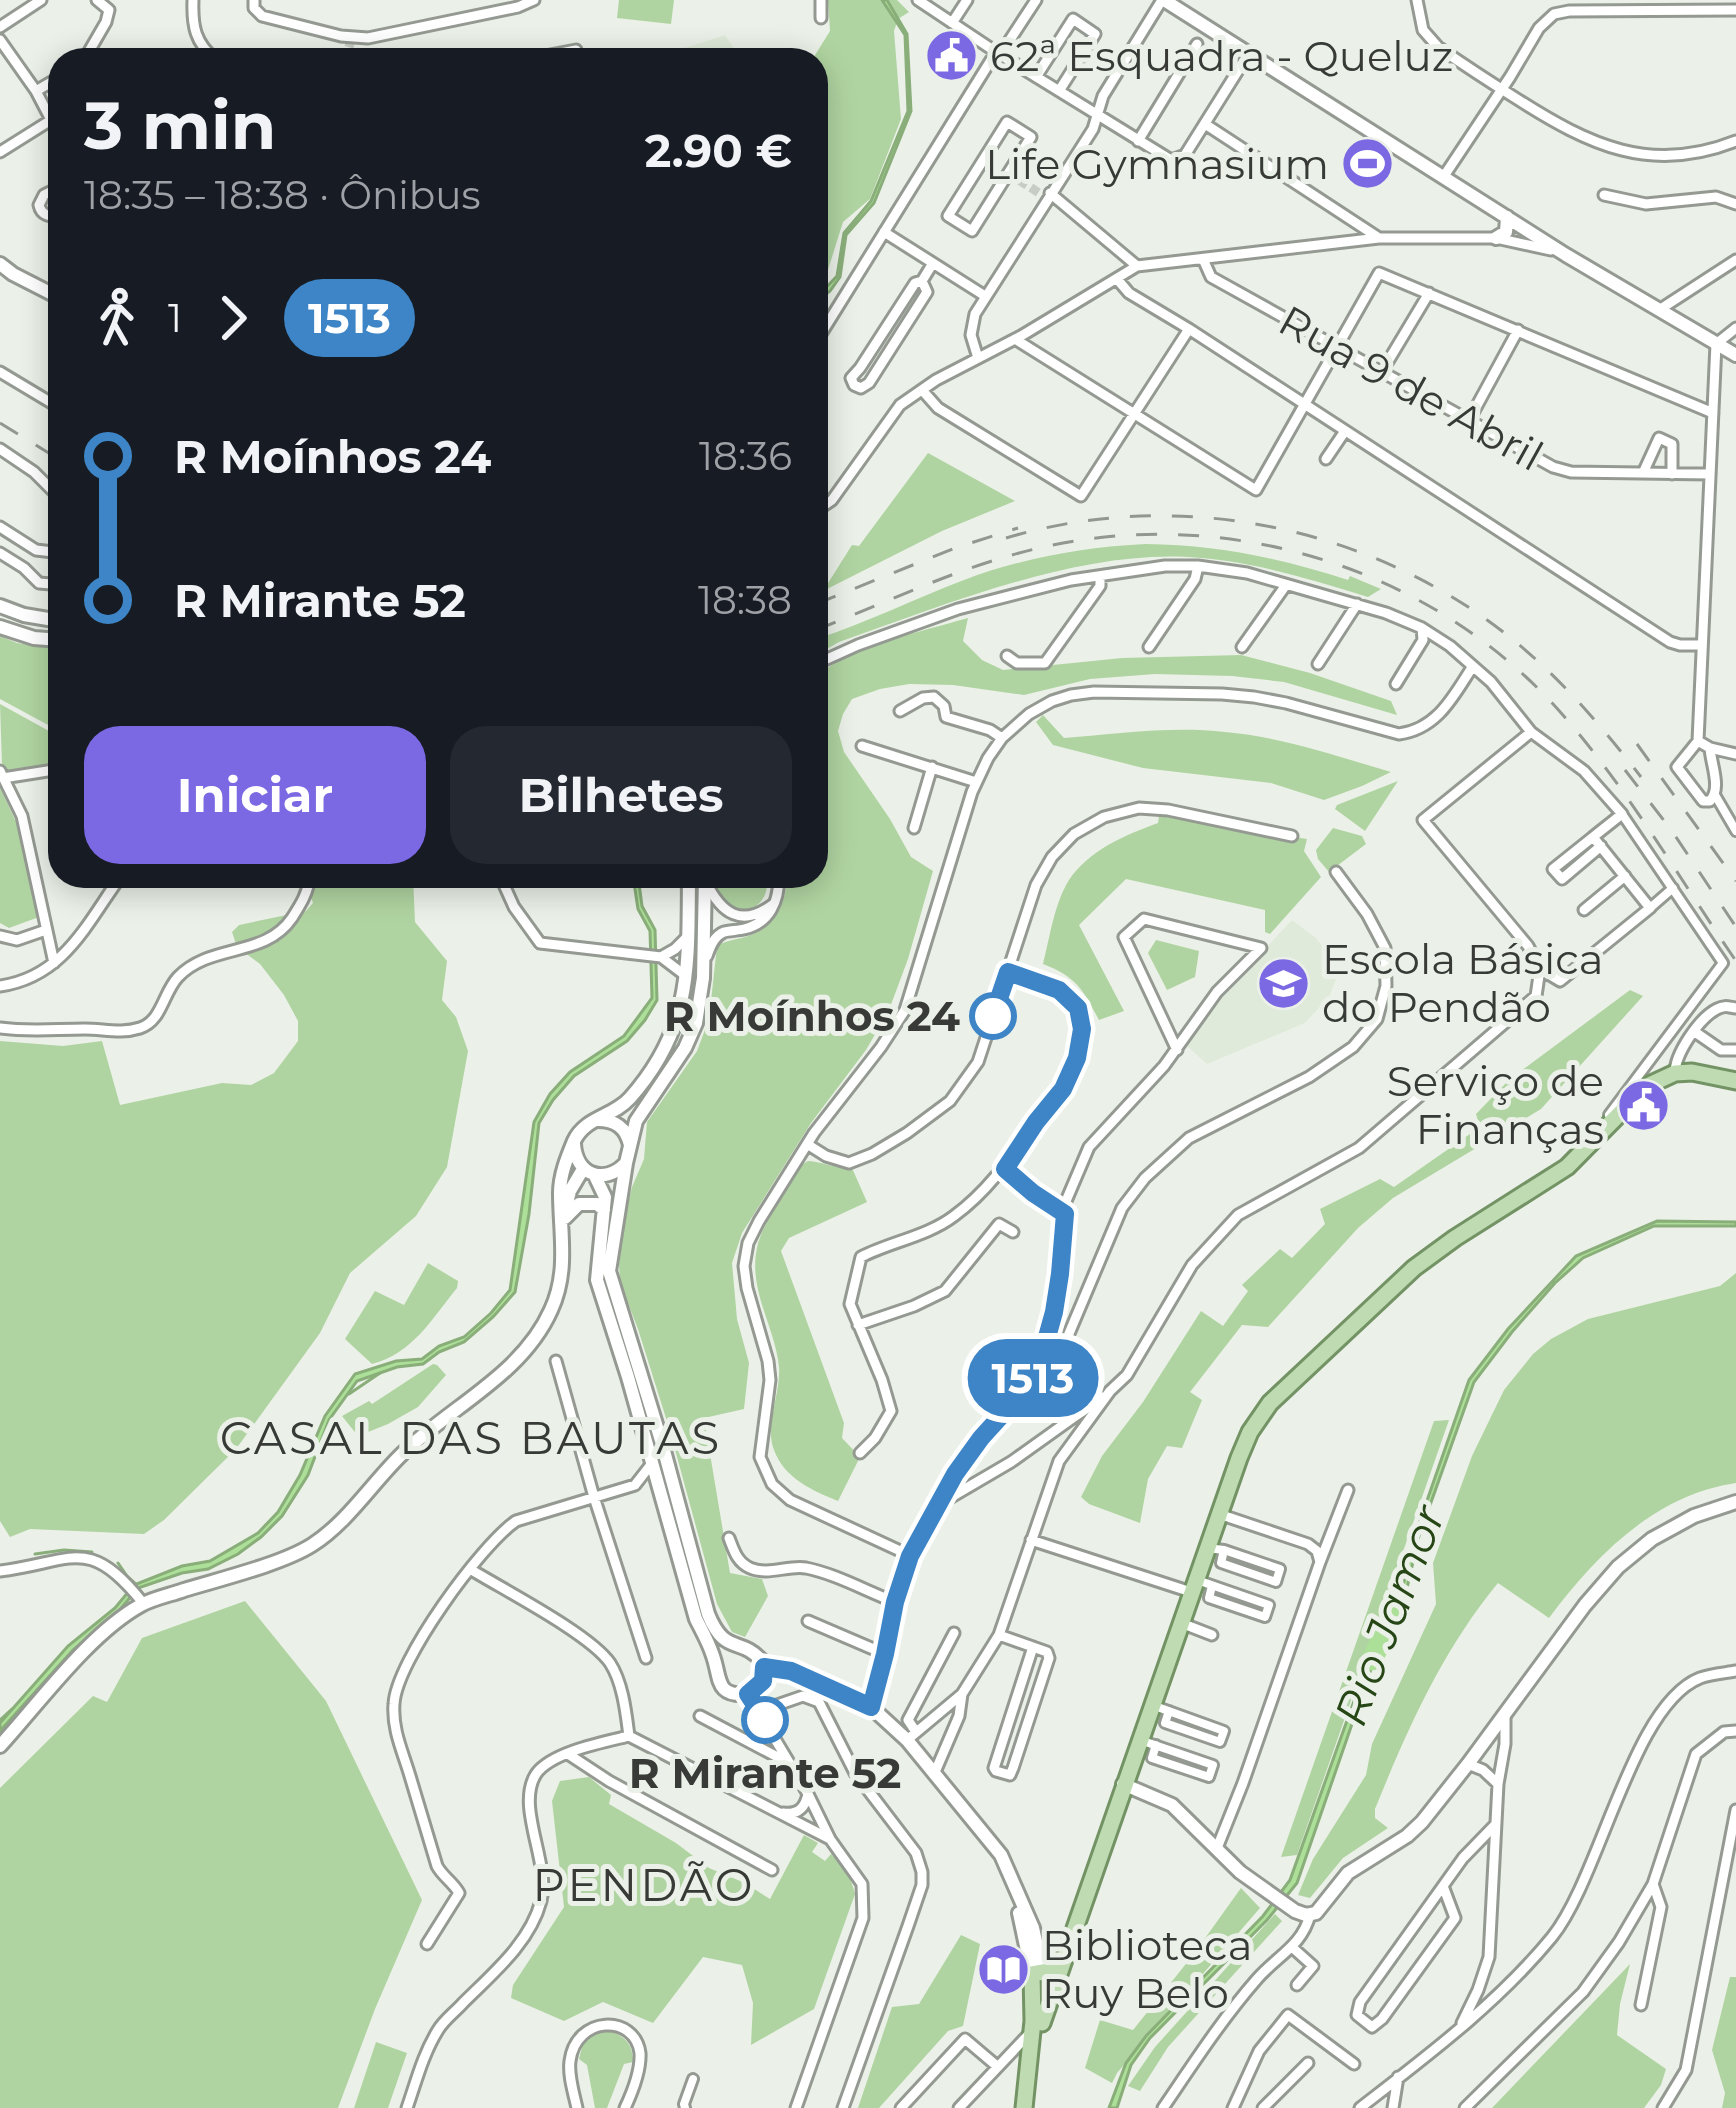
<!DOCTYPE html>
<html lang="pt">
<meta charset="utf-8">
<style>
body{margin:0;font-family:Montserrat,sans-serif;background:#242831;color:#f1f3f6;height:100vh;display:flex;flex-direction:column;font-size:45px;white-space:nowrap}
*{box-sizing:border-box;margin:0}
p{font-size:39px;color:#9ea1a6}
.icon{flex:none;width:66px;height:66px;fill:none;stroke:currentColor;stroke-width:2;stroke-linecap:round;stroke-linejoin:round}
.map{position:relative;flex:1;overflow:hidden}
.side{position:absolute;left:48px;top:48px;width:780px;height:840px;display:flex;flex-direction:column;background:#171b24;border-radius:36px;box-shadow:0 6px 30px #0003}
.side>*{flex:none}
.badge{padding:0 24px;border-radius:39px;font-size:42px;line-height:78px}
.map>.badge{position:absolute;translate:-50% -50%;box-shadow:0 0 0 6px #fff}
.legs{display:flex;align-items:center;gap:18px;height:132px;padding:0 36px;font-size:39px}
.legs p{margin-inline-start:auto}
.headline{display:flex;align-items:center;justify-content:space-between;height:204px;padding:0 36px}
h1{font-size:66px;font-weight:700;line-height:90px}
.action{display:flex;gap:24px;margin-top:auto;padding:24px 36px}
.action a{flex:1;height:138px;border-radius:36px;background:#7b68e3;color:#fff;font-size:48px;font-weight:700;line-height:138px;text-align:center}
.action a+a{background:#242831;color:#f1f3f6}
ul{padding:0 36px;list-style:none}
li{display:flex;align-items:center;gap:42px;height:144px;font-size:45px}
li i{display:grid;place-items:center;width:18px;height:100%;margin:0 15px;background:currentColor}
li i::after{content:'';width:30px;height:30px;margin:-15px;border:9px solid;border-radius:50%;background:#171b24}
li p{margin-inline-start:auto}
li:first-child i{background:linear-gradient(#0000 50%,currentColor 0)}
li:last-child i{background:linear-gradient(currentColor 50%,#0000 0)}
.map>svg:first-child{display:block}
</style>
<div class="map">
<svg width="1736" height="2108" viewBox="0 0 1736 2108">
<rect width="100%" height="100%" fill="#ebf1e8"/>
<path fill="#dfeada" d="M725,35L742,60H648Z
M1292,920L1316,938L1340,970L1329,997L1305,1023L1207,1064L1187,1046L1220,997Z"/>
<path fill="#b0d4a1" d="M619,0H674L671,24L617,18Z
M828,0H897L909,12L898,19L894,31L901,119L870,199L843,222L821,292L816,289V60H812L830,31Z
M928,453L1015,501L942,531L823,591L852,545L859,546Z
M1146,544C1217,545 1281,558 1348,580L1350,576L1381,589L1368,597C1309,579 1250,560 1188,557C1075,551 945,605 839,642L816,655V639C866,623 914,599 964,580C1022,558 1084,547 1146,544Z
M968,618L963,641L982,660L1003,670L1122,658L1241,655L1310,673L1391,701L1397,715L1284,682L1232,676L1155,674L1090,679L1024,695L953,685L909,684L880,689L852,699L843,714L838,731L844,752L890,819L911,857L933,871L908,959L889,1010L866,1050L811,1123L742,1233L732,1263L737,1319L749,1363L744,1409L704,1418L730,1573L762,1579L768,1596L745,1637L732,1632L717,1604L670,1431L638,1329L620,1283L619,1264L625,1215L632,1187L644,1159L647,1122L697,1051L709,1019L717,946C727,940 735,940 745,937C774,929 787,903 787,876H816V676C855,645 920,632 968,618Z
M0,636L17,643L60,650V727L50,726L0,699Z
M0,704L49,731L60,732V765L9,772L2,765Z
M1043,715L1064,738C1117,734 1172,726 1225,732C1282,737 1336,756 1391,772L1362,786L1324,800L1271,783L1143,768L1053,745L1036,722Z
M1398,781L1365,831L1335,809L1337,805Z
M0,788L19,828L39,917L9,928L0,923Z
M1159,816L1307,839L1304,851L1321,877L1270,934L1265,932V910L1126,879L1079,925L1124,1011L1099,1020C1083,990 1077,977 1043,964C1050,937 1054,904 1069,880C1089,850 1125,835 1158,823Z
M1333,828L1362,836L1366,844L1329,872L1318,859L1316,850Z
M299,876H413L415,922L447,961L442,1000L456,1017L468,1051L447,1167L416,1216L350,1273L320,1333L236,1449L164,1520L144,1534L30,1529L10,1537L0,1521V1041L63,1046L102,1041L120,1105L222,1083L251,1085L274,1073L298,1041V1021L284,995L260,964L237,947L232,932L239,925L306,911L313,903L307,887Z
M715,876H767C772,921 715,921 715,876Z
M1156,940L1199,951L1195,977L1167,990L1148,953Z
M1630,990L1643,996L1541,1109L1393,1198L1358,1228L1268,1327L1242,1325L1190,1392L1202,1400L1182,1448L1167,1446L1148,1479L1140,1523L1089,1504L1081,1497L1102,1456L1143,1402L1201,1311L1223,1326L1248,1291L1242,1285L1280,1249L1292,1258L1325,1224L1320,1209L1380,1179L1394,1187L1480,1127L1476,1114L1509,1080Z
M808,1161C824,1162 836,1169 852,1168L867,1202L789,1238L781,1251L844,1423L842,1438L860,1457L838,1501C813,1491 784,1478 774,1450C764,1425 781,1394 779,1367C775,1327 748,1290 757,1248C762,1222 788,1189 801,1165Z
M428,1263L458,1281L457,1288C431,1320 413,1353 372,1364L345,1339L375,1291L404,1305Z
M1736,1273V1483C1655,1495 1596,1555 1549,1618L1498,1583C1442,1651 1408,1728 1375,1809V1818L1388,1828L1343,1858L1310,1898L1298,1895L1313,1859L1366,1775L1372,1744L1436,1604L1433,1563L1472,1456L1504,1390L1533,1354L1551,1339L1588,1319L1720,1286Z
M433,1364L437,1365L446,1375L418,1407L388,1424L358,1436L342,1416L369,1401L372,1404Z
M1449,1420L1297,1855L1281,1857L1434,1421Z
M245,1601L326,1701L422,1900L375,2009L338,2108H0V1788L93,1696L107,1702L142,1638Z
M589,1777L611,1795L609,1804L676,1843L709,1868L745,1883L770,1899L804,1835L818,1843L812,1852L825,1861L831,1854C844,1866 851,1877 855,1894L814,2009L751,2045L753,2003L742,1965L703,1957L653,2023L603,2002L564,2021L511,1998L513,1985L564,1907L552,1801L560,1781Z
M1241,1888L1260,1908L1117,2073L1112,2083L1085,2068L1100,2020L1133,2030L1193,1955Z
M1275,1914L1282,1921L1168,2047L1140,2091L1128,2086L1155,2047Z
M961,1935L980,1944L963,2026L948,2031L879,2108H858L892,2007L919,2004Z
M1630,1964L1620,2004L1617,2035L1666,2069L1661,2085L1644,2108H1492Z
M1730,1977H1736V2108H1722L1725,2093L1712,2050Z
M599,2027C620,2034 633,2039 633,2062L624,2064L607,2108H595L587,2065L579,2059L584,2039Z
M376,2042L407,2053L388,2108H354Z"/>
<path fill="#acdf97" stroke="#89ae7a" stroke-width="3" d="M882,0H887L907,34L911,111L874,203L846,235L840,277L830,291L816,302V298L837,276L844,233L871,201L908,111L905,35Z
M633,876H638L642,906L655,930L657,1000L645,1020L627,1041L574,1076L553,1100L539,1123L529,1214L515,1292L493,1317L464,1342L439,1352L423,1364L397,1367L357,1381L329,1420L308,1475L282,1516L261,1537L238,1554L208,1569L182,1573L138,1588L118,1612L73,1650L0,1731V1723L68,1646L115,1608L134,1585L182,1566L210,1561L258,1533L278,1512L300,1475L325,1416L355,1374L396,1361L422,1359L439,1346L464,1337L491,1313L510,1290L534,1122L550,1094L570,1072L624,1036L652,998L650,931L638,909Z
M1657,1221L1736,1222V1226H1654L1583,1258L1555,1283L1512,1332L1474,1382L1419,1536L1405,1597L1388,1622L1379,1646L1297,1883L1267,1920L1150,2038L1131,2065L1117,2108H1109L1126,2063L1146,2036L1263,1916L1290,1880L1374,1645L1383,1622L1394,1608L1401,1594L1415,1535L1469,1380L1508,1329L1576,1256Z"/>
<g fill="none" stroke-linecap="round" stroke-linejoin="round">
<path stroke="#89ae7a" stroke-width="3" d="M349,1394L380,1373
M35,1554L64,1550L92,1552
M118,1563L127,1576L136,1584
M0,1566H2
M0,1720L12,1709"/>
<path stroke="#acdf97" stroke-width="21" d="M1372,1660L1402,1596"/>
<path stroke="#c7ccc4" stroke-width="9" stroke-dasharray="9 4.5" stroke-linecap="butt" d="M345,60L352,37
M1008,173L1047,198"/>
<defs>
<path id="pedestrian" d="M1715,795L1736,831
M1650,908L1673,888
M1609,1115L1723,963L1622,814
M1207,1548L1224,1550L1280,1569L1276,1582L1221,1563L1224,1550
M1197,1580L1269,1605L1265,1617L1209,1598L1212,1586
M1152,1705L1224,1731L1220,1742L1165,1723L1169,1711
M1140,1740L1213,1765L1209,1777L1152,1758L1156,1745
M685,2108L684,2104L693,2079"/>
<path id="minor" d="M193,0C192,26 195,43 216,60
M254,0V8L262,16L341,36L368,38L518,7L534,0
M918,0L996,52L1171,160L1185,155L1249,53
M1417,0L1423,30L1438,47C1464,65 1490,82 1517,99C1589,145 1651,175 1736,141
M821,18V0
M952,23L967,0
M0,27L41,0
M0,40L36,91L60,137
M1000,55L1036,0
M84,60L106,22L109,10L97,0
M524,60L576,50
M1036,77L1073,19L1095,34L1059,91
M36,91L60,77
M1007,122L1031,137L972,231L948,216Z
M1205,124L1379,238
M1138,141L1197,44
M0,152L51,120
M1444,176L1510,77L1539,28L1554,14L1569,11L1736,10
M60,187L44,195L39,205C41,215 50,218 60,214
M1050,193L1137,266
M1604,195L1646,204L1716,197L1736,204
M884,232L985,296
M1203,259L1211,277L1553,467L1571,472L1710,474
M1117,279L1129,293L1189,329L1670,642L1680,645H1702
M922,281L927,292L869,383L861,388L854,385L851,378L860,368L915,283L922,281L933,263
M1659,310L1736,260
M1015,339L1256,490L1379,273L1713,413
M816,342L996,52
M978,358L971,335L975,314L1093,129L1103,96L1162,0
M0,372L60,408
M1381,373L1429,293
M922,390L938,408L1081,496L1189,329
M1468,422L1518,330
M0,449L34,472L60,498
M1326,459L1345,431
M1643,473L1659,438L1672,444V474
M816,511L832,500L900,405L936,380L1021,336L1137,266L1379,238H1496L1551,250
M0,527L36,550L53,552L60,557
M0,553L24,568L39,583L51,584L60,579
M1149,647L1195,579L1198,566
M1242,647L1286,585
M1007,656L1017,663H1045L1100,586V576
M816,664L858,645L958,609L1071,580L1165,566H1198L1247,573L1386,613L1422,628L1450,646L1491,682L1531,732L1584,771L1622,814L1593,837L1650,908L1560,981L1540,969L1528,946L1423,820L1531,732
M1318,664L1357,604
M1396,684L1423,640L1422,628
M900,711L923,698L934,697L944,706L946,717L990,730L1002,738
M1698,741L1677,767L1703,801H1710C1722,788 1711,765 1710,748L1698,741L1716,344L1736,328
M862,746L976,782
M1710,748L1736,754
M0,771L22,816L54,963
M3,778L60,769
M914,828L932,767
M1593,837L1553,869L1562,879L1601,846
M500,876L514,907L540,943L661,957L686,976
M706,882C721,913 741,928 772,905
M1584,910L1625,876
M0,936L17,940L46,930
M707,956C710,947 714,936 724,932C727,931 740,930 744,929C770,923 779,901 779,876
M661,957L675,949L687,937
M0,986C64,977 87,923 121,876
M0,1028C29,1032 56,1029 85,1029C104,1029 121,1034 140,1028C162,1021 163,993 178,977C210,943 265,958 292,918C301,904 308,893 310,876
M1695,1032L1721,1050H1736
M1675,1073C1675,1054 1699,1018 1717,1009C1725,1005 1728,1007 1736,1008
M807,1144L826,1156L849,1163L872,1154L907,1133L950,1101L978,1062L1036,885L1052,857L1074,834L1104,817L1139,808L1168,810L1292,836
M1005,1169L1033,1193L1065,1214
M858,1325L914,1306L945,1291L999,1224L1013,1232
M556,1361L594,1497L646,1658
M1031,1380L1039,1366L1054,1312L1060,1274L1066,1201L1089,1147L1164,1066L1217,992L1261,948L1144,919L1124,937L1177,1050
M860,1453L875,1438L891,1411L882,1380L850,1304L861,1257C890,1242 928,1236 954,1216C988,1191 1009,1160 1033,1126C1053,1096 1097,1052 1079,1011C1069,986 1031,979 1008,972
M941,1503L1011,1462L1102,1397
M729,1538C734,1551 737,1562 750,1568C768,1576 788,1565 806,1568C836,1574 866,1591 895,1602
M1031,1540L1191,1592
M911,1556L790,1500L772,1484L760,1457L770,1380L768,1361L747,1288L744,1266L748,1243L759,1221L814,1133L881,1047L905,1010L972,792L988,758L1002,738L1029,714L1052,701L1071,695L1094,692L1222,694L1254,697L1286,703L1399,734C1438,729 1454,695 1473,666
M1320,1562L1348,1490
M470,1569C504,1590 590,1634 610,1663C623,1683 626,1713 629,1736
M0,1571C73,1562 88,1534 143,1603
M808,1621L885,1654
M1181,1623L1212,1635
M999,1635L1047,1652L1049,1658L1013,1768L1010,1775L996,1771L994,1768L1033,1647
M748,1694L808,1794L830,1839L862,1884L863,1918L796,2108
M871,1707L885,1654L895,1602L911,1556L936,1505L981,1438L1029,1385L1057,1362L1122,1208L1145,1178L1189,1138L1309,1077L1353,1047L1377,1019L1386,986L1385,948L1367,914L1336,872
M760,1711L803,1696L819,1702L855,1773L916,1853L922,1872V1885L908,1926L843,2108
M700,1716L787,1762
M916,1732L908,1720L954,1633
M907,1740L962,1694L999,1635L1059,1461L1110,1391L1127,1375L1192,1265L1238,1215L1359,1148L1536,996L1540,969
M568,1754L609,1781L772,1870
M1468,1764L1483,1770L1498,1784
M935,1772L959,1716L962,1694
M783,1813C798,1815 805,1808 808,1794
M1217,1848L1243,1783L1320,1562L1317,1551L1308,1544L1219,1514
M1443,1886L1455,1918L1382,2019L1372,2027L1357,2015L1360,2002L1463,1858L1496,1824
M427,1944L459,1893C453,1882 443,1877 437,1866C428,1836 419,1806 410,1776C403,1752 392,1730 394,1704C396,1661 481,1545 516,1521L635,1485L653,1462
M1293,1948L1313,1966L1297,1985
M1641,2005L1661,1907L1653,1884
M1462,2023L1478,1990L1489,1957L1498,1784L1505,1744V1716
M407,2108C416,2082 423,2054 438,2030C444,2020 455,2012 463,2003C492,1974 530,1943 541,1901C551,1863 515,1807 536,1774C551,1752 604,1742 629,1736L830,1839
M577,2108C574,2094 568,2076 570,2061C576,2015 635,2014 640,2053C641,2070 632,2093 625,2108
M901,2108L965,2039L998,2067
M959,2108L1029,2034
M1163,2108C1193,2064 1222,2019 1257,1979C1277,1956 1302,1946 1310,1915
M1233,2108L1259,2051L1288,2015L1354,2064
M1263,2108L1308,2063
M1360,2108C1427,2056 1498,2003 1552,1937C1601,1876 1632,1705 1700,1678C1711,1674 1725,1673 1736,1671
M1393,2108L1398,2077
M1465,2108L1583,1992L1619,1942L1653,1884L1696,1754L1724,1732L1736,1731
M1663,2108L1686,2070L1736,1810"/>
<path id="tertiary" d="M1164,0L1566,255L1736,355
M1496,238L1506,232L1507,217
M0,264L13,274L60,298
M0,606L24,615L60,621
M0,627L34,638L60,640
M598,1120C616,1120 626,1128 630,1145
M574,1144C576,1175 604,1185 625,1164
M595,1176L605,1197L597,1280L628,1377L696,1619C702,1631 709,1643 713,1656C721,1679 715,1697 748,1694L763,1681L762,1661C740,1636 725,1656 708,1614L663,1447L609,1271L626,1163L636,1121L685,1048L696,1023L703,978L705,876
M566,1208L570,1191L583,1169
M565,1218L579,1204H597L604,1210
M764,1668L791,1671L871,1707L907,1740L1001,1855L1033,1928L1043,1973
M0,1746C40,1702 90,1633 141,1605C154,1598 170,1595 184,1590C220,1579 282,1564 312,1545C348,1522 372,1483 402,1454C451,1406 522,1375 551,1310C569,1271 560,1234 560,1193C560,1175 567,1158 574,1141C585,1117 613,1117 630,1098C693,1027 688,965 689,876
M1123,1784L1172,1805L1240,1872L1295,1911L1306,1915L1316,1913L1348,1873L1407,1836L1422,1822L1468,1764L1585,1605L1618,1567L1652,1539L1674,1527L1694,1516L1736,1502
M1019,1913L1032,1974"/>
<path id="primary" d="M1042,2023L1239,1458L1250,1432L1270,1403L1414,1268L1455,1238L1567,1167L1647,1086L1675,1073L1692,1072L1736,1081
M1024,2108L1033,2021L1032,1974L1054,1970L1062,1961"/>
</defs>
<use href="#pedestrian" stroke="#949a92" stroke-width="14"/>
<use href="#minor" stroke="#949a92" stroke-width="15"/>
<use href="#tertiary" stroke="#949a92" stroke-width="18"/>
<use href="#primary" stroke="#739365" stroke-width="21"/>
<use href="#pedestrian" stroke="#fff" stroke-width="8"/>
<use href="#minor" stroke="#fff" stroke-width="9"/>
<use href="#tertiary" stroke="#fff" stroke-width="12"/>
<use href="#primary" stroke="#bedbb2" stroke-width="15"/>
<path stroke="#929790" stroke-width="3" stroke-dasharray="21 21" stroke-linecap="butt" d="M0,423L60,460
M1006,538C1180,486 1377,527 1517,643C1564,682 1604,729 1641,777
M816,604L955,548L1018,528
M816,630C890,601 961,566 1039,548C1227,504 1434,568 1562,714C1628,789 1679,878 1736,961
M1637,744L1736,881
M1625,770L1672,831L1736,927"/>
</g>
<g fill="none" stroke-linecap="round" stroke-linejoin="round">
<defs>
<path id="line-1" d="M765,1720L748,1694L763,1681L764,1667L791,1671L871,1707L885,1654L895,1602L910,1556L955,1474L981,1438L1029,1385L1039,1366L1054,1312L1060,1274L1065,1214L1033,1193L1005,1169L1036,1122L1063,1089L1077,1058L1082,1029L1078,1008L1059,990L1008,972L993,1016"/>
</defs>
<use href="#line-1" stroke="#fff" stroke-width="27"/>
<use href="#line-1" stroke="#3d85c6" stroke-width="18"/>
</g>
<defs>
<symbol id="civic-disc" viewBox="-11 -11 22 22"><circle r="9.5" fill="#7b68e3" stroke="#ebf1e8"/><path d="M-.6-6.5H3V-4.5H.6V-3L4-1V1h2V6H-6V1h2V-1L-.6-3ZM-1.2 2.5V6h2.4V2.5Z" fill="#fff"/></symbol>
<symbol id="stadium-disc" viewBox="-11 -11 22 22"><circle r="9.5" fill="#7b68e3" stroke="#ebf1e8"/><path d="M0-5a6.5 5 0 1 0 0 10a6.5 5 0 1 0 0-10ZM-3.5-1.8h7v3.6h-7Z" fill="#fff"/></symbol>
<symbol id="school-disc" viewBox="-11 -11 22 22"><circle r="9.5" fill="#7b68e3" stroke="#ebf1e8"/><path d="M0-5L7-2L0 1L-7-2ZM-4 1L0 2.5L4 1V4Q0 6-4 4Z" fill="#fff"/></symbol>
<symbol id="library-disc" viewBox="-11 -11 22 22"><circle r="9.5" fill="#7b68e3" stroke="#ebf1e8"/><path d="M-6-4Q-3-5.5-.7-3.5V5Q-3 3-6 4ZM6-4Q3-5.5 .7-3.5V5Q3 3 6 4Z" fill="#fff"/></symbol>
</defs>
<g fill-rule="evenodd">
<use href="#civic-disc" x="922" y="26" width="59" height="59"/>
<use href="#stadium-disc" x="1338" y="134" width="59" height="59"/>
<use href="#school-disc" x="1254" y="954" width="59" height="59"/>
<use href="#civic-disc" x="1614" y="1076" width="59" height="59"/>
<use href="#library-disc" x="974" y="1940" width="59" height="59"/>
</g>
<g fill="#fff" stroke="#3d85c6" stroke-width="6">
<circle cx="993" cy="1016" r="21"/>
<circle cx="765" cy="1720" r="21"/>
</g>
<g text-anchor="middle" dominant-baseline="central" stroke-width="10" stroke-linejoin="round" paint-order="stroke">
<g font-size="42" fill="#373a36" stroke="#ebf1e8" text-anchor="start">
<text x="990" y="56">62ª Esquadra - Queluz</text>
<text x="1329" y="164" text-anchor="end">Life Gymnasium</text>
<text x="1322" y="959">Escola Básica<tspan x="1322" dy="48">do Pendão</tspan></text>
<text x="1604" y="1081" text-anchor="end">Serviço de<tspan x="1604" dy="48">Finanças</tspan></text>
<text x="1042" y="1945">Biblioteca<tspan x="1042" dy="48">Ruy Belo</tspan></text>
</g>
<g font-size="42" fill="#373a36" stroke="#ebf1e8">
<text transform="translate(1411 388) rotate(29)">Rua 9 de Abril</text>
</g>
<g font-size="42" font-weight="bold" fill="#373a36" stroke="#ebf1e8" text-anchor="end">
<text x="960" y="1016">R Moínhos 24</text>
<text x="765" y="1773" text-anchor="middle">R Mirante 52</text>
</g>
<g font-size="45" letter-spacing="3" fill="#373a36" stroke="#ebf1e8">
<text x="471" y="1437">CASAL DAS BAUTAS</text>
<text x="644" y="1884">PENDÃO</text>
</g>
<g font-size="45" font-style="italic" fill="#264616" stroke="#ebf1e8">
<text transform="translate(1389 1615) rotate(-69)">Rio Jamor</text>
</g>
</g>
</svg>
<b class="badge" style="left:1033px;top:1378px;background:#3d85c6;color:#fff">1513</b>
<section class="side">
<div class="headline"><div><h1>3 min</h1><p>18:35 – 18:38 · Ônibus</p></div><b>2.90 €</b></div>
<div class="legs"><svg class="icon" aria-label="walk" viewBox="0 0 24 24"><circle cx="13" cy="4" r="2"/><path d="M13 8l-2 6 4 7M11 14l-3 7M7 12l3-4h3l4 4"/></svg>1<svg class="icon" aria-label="forward" viewBox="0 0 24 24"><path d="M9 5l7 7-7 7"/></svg><b class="badge" style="background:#3d85c6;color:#fff">1513</b></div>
<ul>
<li><i style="color:#3d85c6"></i><b>R Moínhos 24</b><p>18:36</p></li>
<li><i style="color:#3d85c6"></i><b>R Mirante 52</b><p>18:38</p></li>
</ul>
<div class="action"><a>Iniciar</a><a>Bilhetes</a></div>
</section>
</div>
